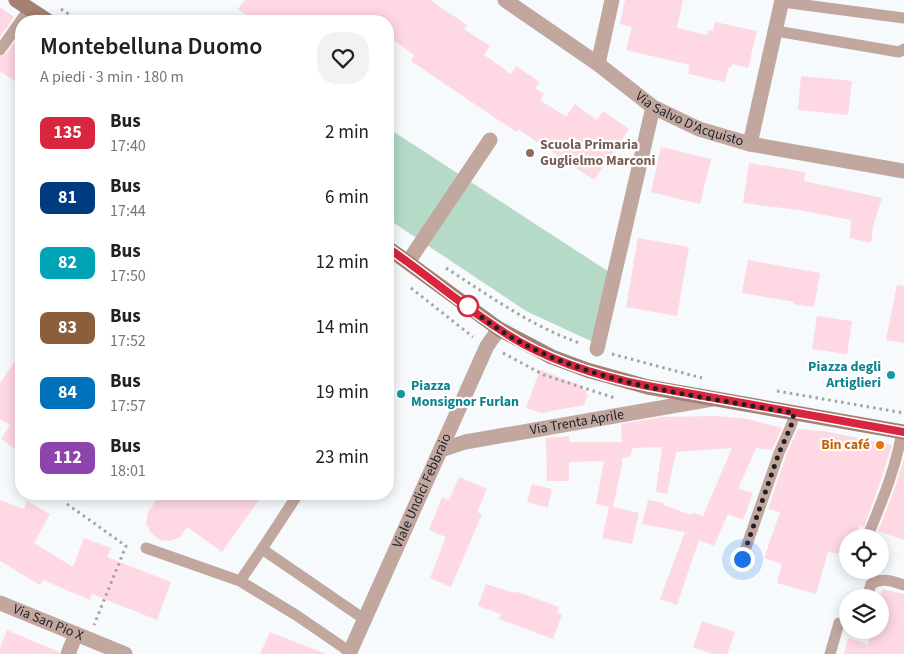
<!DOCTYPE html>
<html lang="it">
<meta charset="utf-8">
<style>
body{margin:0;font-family:"Source Sans 3",sans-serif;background:#f2f2f2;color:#222;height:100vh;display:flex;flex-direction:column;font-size:19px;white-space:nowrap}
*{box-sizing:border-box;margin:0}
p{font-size:16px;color:#767676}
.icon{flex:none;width:28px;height:28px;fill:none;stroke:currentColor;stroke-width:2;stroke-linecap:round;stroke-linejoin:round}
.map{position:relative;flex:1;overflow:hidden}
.panel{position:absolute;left:15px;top:15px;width:379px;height:485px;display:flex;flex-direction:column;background:#fff;border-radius:20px;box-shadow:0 2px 12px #0003}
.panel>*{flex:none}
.badge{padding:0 10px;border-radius:8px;font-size:18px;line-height:32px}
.controls{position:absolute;left:839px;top:529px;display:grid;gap:10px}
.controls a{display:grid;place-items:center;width:50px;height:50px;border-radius:50%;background:#fff;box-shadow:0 2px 12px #0003;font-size:25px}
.you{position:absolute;width:25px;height:25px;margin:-12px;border:4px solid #fff;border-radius:50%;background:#1a73e8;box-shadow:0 0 0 8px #1a73e833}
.map>.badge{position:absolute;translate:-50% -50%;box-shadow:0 0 0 2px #fff}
.round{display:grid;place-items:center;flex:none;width:52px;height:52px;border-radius:20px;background:#f2f2f2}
.head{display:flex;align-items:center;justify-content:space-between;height:85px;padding:0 25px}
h1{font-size:24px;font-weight:600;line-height:38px}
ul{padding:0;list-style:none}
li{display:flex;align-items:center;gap:15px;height:65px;padding:0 25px}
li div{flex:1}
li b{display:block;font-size:19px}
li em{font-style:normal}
li .badge{min-width:55px;font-weight:700;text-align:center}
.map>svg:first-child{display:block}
</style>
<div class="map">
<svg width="904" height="654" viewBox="0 0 904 654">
<rect width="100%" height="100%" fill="#f6fafd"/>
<path fill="#b5dac7" d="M388,128L609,272L593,342L526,311L388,219Z"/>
<path fill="#fed8e3" d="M245,0H430L467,25L464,29L490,46L484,55L511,74L516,66L540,82L535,88L544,94L540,100L566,117L575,104L597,120L603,111L629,129L594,180L518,129L516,132L411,61L414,55L388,36V21H256L238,9Z
M625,0H683L677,28L707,35L708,30L713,31L715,22L757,31L748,68L732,64V67H729L725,82L688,74L690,65L626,50L632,27L620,24Z
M0,7L14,17L0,37Z
M21,33V86L0,71V57L6,54Z
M801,76L852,81L848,115L798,110Z
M661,147L711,159L700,204L651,192Z
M749,163L805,172L804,181L882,198L873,227L871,243L850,238L851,220L799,210L743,203Z
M638,238L689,247L677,316L626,307Z
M748,260L820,273L814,307L793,304L794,302L742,293Z
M897,285L904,286V343L886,340Z
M817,316L852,321L847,354L812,349Z
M21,352V453L1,439L10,425L0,419V383Z
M540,370L582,386L588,395L584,405L541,413L526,408Z
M716,416L748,419L782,428L772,450L756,448L738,489L753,493L743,520L728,514L714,546L699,540L677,605L660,599L685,532L642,524L648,500L664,503V505L691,515L693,513L703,516L732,448L676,452L667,494L656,492L662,447L633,448L630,457L622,458V464L613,507L639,513L632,544L602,538L609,507L596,504L604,461L569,462V481H547L546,438L569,436L570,442H622L621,424L663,417Z
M798,429L824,431L892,445L880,483L864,527L859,525L856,538H848V555L828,552L816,594L777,583L782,564L764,558L780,512L768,509L786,456Z
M904,458V540L878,531L895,488Z
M459,477L487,489L477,512L482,514L451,587L430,578L446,537L429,530L442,497L449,500Z
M532,484L552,489L548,508L527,502Z
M161,494H263L222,552L187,527L180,537L170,541L160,540L152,534L146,524L148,512Z
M0,500L24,509L27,501L50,514L34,543L73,567L84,538L111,548L107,557L171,582L157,620L92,594L90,600L43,580L40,585L0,561Z
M486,584L514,593L515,591L559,607L557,613L562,615L553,639L499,619L501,614L478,606Z
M882,589L904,594V654H844L848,638L868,644L871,630H880V598Z
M702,621L735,632L727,654H712L693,647Z
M7,630L59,652V654H0V648Z
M270,632L324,653V654H260Z"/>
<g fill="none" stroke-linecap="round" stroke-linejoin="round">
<path stroke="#a1a5a8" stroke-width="3" stroke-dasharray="2.5 4" stroke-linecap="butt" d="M61,9L79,21
M446,268C491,297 531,326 582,344
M411,288L473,337
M503,353L544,375L615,398
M612,354L702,378
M777,391L904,413
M67,504L126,546L94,625"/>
<path stroke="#c2a79f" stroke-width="11" d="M782,2L904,18
M776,31L899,52L904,49
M0,50L29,9
M298,494L262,549L364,619
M867,538C881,503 896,469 902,431
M146,548L240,581
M262,549L240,581L296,615L350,652
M742,559L779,453L791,426L795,413
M867,598L871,584C884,577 891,581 904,585
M830,654L839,623L848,622"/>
<path stroke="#c2a79f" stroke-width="15" d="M408,262L490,140
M597,349L653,107"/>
<g stroke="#c2a79f" stroke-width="15">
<path id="s1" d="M505,0L598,64L653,107L699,129L750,144L904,171"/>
<path d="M598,64L612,0"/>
<path d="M750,144L782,0"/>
<path id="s2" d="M441,450L465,442L712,399"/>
<path id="s3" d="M0,603L125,654"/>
<path d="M68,654L76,634"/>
<path id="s4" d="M349,654L487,346L499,329"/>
</g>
<path stroke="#a58073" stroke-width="15" d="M16,0L48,21
M388,248L499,329L552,357L587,370L648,387L904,432"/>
</g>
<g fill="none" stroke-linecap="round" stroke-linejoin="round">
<defs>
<path id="line" d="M388,248C426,274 460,304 499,329C541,358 598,376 648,386L904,432"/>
</defs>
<use href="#line" stroke="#fff" stroke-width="11"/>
<use href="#line" stroke="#d7263d" stroke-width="8"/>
<path stroke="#1f2225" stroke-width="5" stroke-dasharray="0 9" d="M468,306C556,383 685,393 794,413L791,426L779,453L742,559"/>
</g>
<circle fill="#8d6e63" stroke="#fff" stroke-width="2" cx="530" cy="153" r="5"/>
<circle fill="#fff" stroke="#d7263d" stroke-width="2.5" cx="468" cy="306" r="10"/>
<g fill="#0f9aa8" stroke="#fff" stroke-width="2">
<circle cx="891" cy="375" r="5"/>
<circle cx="401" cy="394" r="5"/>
</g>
<circle fill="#e8710a" stroke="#fff" stroke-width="2" cx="880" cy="445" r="5"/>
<g text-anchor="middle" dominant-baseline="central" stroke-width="4.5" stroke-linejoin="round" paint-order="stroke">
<g font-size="14" fill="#1f2225" stroke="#fff">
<text stroke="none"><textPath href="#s1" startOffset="221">Via Salvo D'Acquisto</textPath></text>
<text stroke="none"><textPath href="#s2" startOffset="139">Via Trenta Aprile</textPath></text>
<text stroke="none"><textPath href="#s4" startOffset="179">Viale Undici Febbraio</textPath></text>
<text stroke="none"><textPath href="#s3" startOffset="52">Via San Pio X</textPath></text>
</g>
<g font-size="14" font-weight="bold" fill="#785e54" stroke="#fff" text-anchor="start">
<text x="540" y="145">Scuola Primaria<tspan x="540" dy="16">Guglielmo Marconi</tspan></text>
</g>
<g font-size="14" font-weight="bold" fill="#0d838f" stroke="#fff" text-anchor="end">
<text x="881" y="367">Piazza degli<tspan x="881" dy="16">Artiglieri</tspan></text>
<text x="411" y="386" text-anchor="start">Piazza<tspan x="411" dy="16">Monsignor Furlan</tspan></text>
</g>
<g font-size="14" font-weight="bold" fill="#c56008" stroke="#fff" text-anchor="end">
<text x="870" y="445">Bin café</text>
</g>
</g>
</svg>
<div class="controls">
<a><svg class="icon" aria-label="locate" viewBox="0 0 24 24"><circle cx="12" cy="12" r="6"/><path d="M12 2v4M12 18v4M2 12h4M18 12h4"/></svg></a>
<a><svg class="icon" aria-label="layers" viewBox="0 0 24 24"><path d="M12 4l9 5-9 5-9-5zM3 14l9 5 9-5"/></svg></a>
</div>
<div class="you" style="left:742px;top:559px"></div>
<section class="panel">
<div class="head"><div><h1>Montebelluna Duomo</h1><p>A piedi · 3 min · 180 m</p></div><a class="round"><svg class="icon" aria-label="heart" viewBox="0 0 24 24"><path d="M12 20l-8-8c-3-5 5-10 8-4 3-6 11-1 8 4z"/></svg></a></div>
<ul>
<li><span class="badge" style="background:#d7263d;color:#fff">135</span><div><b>Bus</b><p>17:40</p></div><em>2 min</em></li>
<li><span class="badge" style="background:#003b80;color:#fff">81</span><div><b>Bus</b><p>17:44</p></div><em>6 min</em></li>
<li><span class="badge" style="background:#00a3b4;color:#fff">82</span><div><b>Bus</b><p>17:50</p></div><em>12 min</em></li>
<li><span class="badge" style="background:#8b5e3c;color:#fff">83</span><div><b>Bus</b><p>17:52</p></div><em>14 min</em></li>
<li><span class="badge" style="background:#0072bc;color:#fff">84</span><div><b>Bus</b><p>17:57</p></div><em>19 min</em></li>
<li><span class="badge" style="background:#8e44ad;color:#fff">112</span><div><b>Bus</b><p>18:01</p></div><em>23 min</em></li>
</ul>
</section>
</div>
